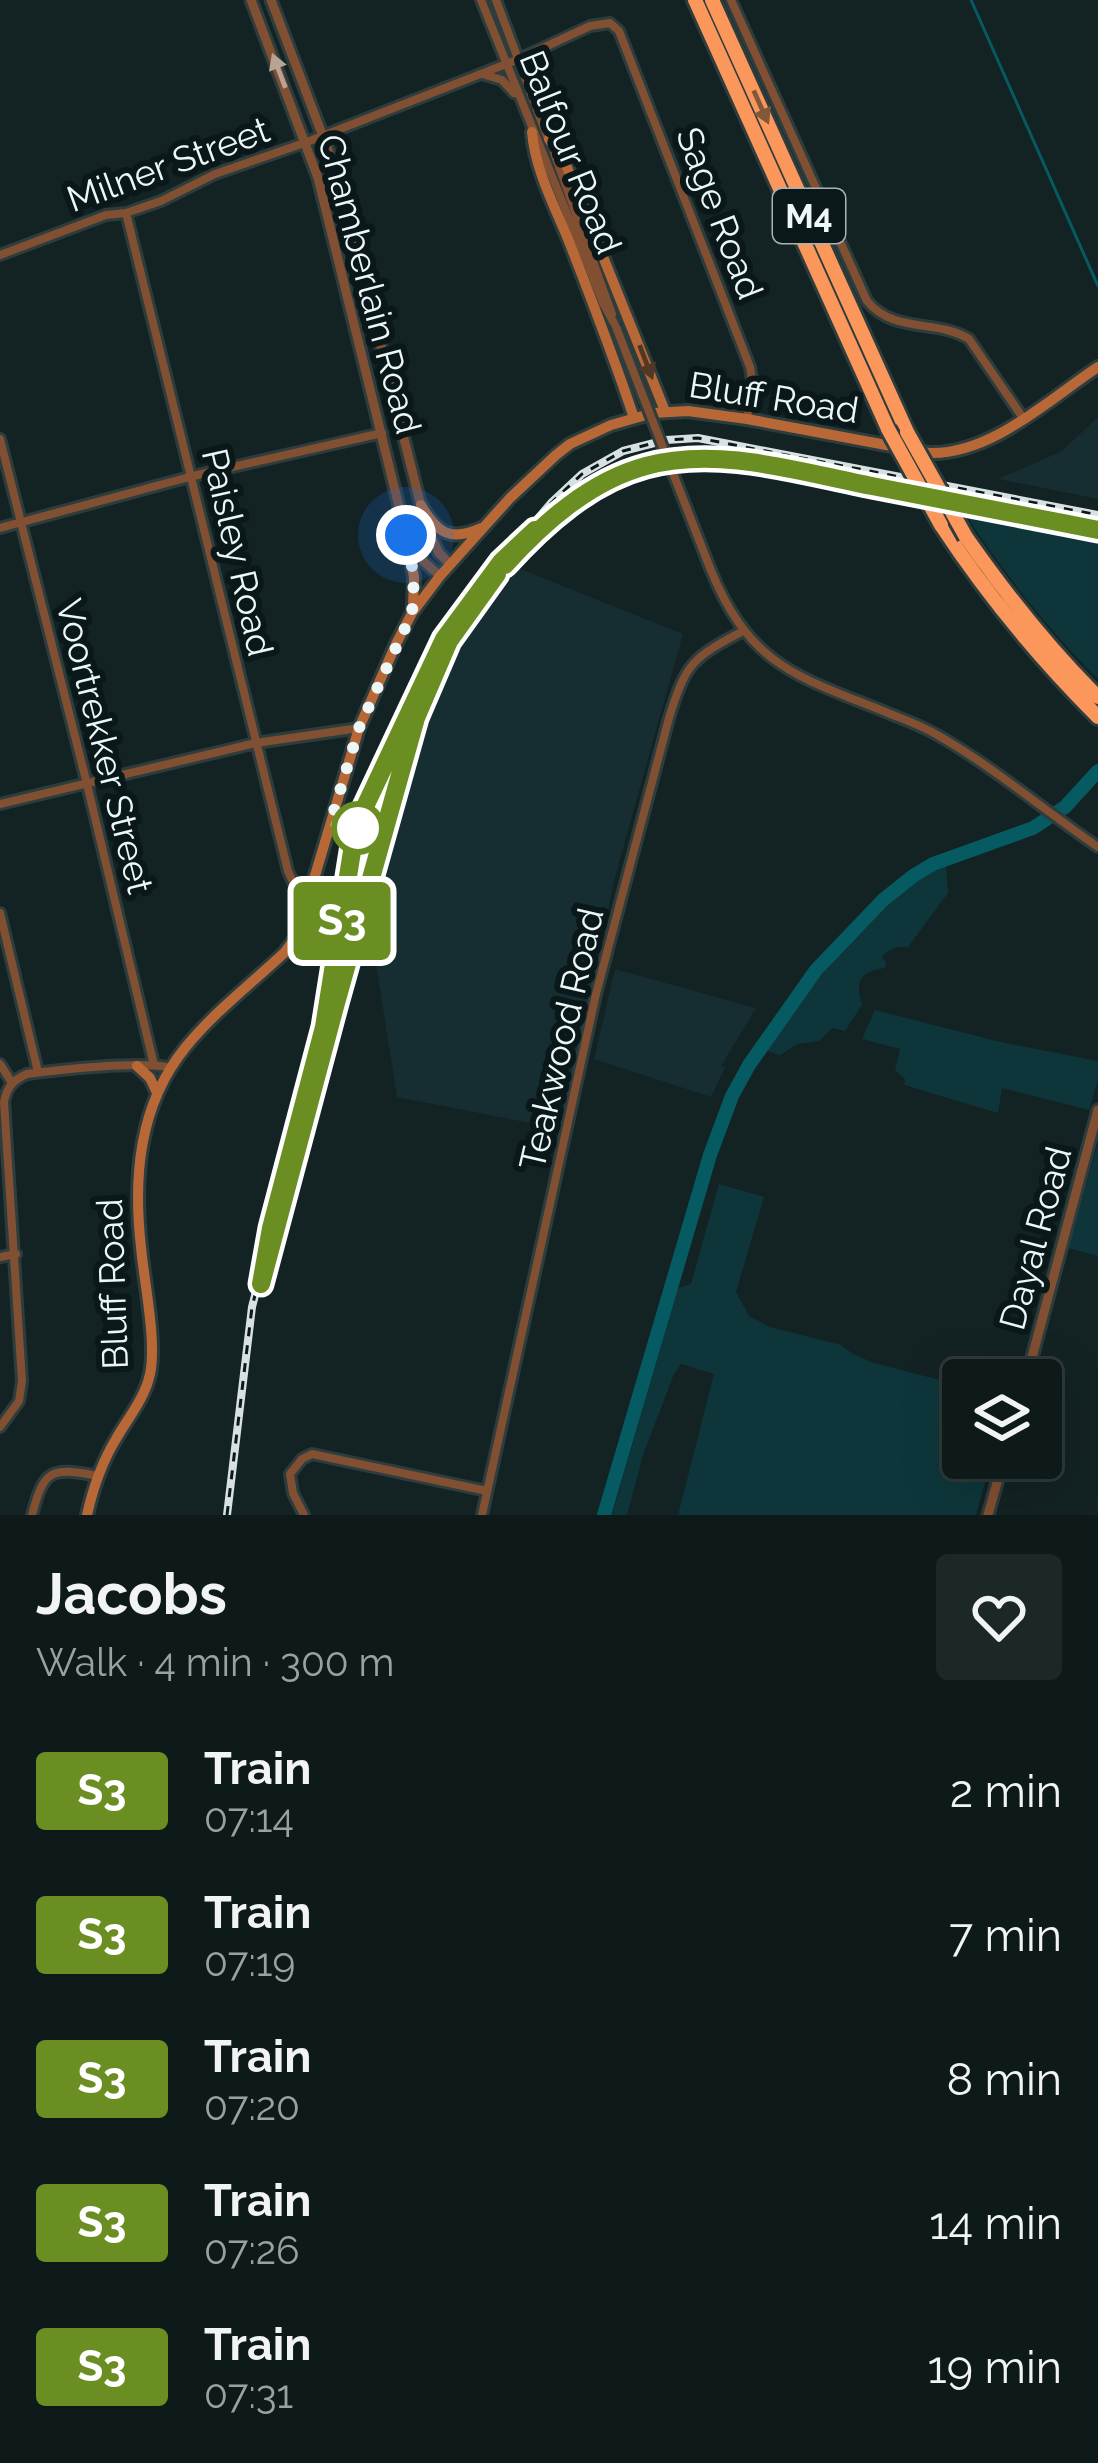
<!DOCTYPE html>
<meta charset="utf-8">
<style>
body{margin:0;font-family:Raleway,sans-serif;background:#1c2727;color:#f1f3f6;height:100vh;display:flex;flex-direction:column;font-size:45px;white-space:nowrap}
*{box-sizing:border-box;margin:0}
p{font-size:39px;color:#9ba1a2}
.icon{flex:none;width:66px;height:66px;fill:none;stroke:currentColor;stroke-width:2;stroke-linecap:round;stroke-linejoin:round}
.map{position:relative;height:1515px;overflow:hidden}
.drawer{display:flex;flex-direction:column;background:#0e1a1a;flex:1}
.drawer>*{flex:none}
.badge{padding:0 24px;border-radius:9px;font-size:42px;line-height:78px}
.buttons{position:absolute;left:942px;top:1359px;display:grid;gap:24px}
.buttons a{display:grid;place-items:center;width:120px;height:120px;border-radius:12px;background:#0e1a1a;box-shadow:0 12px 48px #0002,0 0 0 3px #2e3839;font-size:60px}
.you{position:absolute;width:60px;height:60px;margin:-30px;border:9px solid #fff;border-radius:50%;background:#1a73e8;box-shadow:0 0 0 18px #1a73e833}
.map>.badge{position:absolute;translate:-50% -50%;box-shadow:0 0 0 6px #fff}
.round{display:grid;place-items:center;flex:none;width:126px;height:126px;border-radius:12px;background:#1c2727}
.overview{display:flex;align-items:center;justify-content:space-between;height:204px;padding:0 36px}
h1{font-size:57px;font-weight:700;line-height:90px}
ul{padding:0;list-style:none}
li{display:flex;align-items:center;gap:36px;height:144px;padding:0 36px}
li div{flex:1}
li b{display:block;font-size:45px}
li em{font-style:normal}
li .badge{min-width:132px;font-weight:700;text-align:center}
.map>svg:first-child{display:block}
</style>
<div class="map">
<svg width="1098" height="1515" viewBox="0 0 1098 1515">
<rect width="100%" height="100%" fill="#132223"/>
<path fill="#162e31" d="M1098,417V499L998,479L1062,451Z
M513,566L683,634L615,877L561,1129L397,1097L370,927L434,696L446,666Z
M615,969L756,1008L721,1066L725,1068L711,1097L594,1059Z"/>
<path fill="#0e363a" d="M962,509L1098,535V679C1046,627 1002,571 962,509Z
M946,866L948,893L908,947C896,946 891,948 882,957L886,963L885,968C859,971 855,983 862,1005L845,1031L832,1028L819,1041L797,1044L780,1055L767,1051C809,989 875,894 946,866Z
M875,1010L1000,1042L1098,1061V1080L1089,1110L1002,1088L998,1113L904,1085L905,1079L895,1070L900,1049L862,1039Z
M1098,1143V1256L1068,1248Z
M719,1184L764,1197L736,1292L749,1316L770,1327L841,1345L853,1354L874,1363L963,1386V1458H992L976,1515H678L714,1374L681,1364L674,1374L643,1455L627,1515H612L678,1288L691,1284Z"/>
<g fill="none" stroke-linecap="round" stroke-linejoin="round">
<path stroke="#065a61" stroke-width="3" d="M971,0L1098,286"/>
<path stroke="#065a61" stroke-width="14" d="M604,1515L710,1155L732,1096L749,1065L816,970L883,900L913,876L933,864L1033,828L1065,807L1098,771"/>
<defs>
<path id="minor" d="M481,0L603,303L614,323
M496,0L548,139
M731,0L867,301C894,334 937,319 969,339L1023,418
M482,74L502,80L514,93
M554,153L612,314
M126,213C182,432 232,652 288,871C293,883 297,891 309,897
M0,255L106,215L126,213L161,201L215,174L307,142L519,59L590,26L610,23L619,31L750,367L753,385L747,419
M0,439L87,784L154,1065
M0,528L193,476L382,433
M710,568C750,667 797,676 888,713C905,720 923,726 939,736C995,768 1045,811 1098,847
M0,804L256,743L359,728
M0,913L38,1072
M0,1064L12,1083
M0,1257L16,1254
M0,1427L19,1401L22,1381L4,1102C7,1087 13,1080 27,1074C58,1070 144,1060 171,1068
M32,1515C44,1469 51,1467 98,1476
M304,1515L293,1493L290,1474L302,1459L312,1454L487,1491
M482,1515L596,994L669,718C686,663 692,658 743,631"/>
<path id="tertiary" d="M251,0L318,178L406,535L423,561L440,576
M271,0L338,176L426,526L439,553L450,564
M1026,1380L1098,1110
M988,1515L1004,1458"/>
<path id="secondary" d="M532,132C535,169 554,205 568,239C591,298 614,357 634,418
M549,139L567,167L665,411
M421,505C437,533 450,542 481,528
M406,535L414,577L413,609
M137,1066L150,1078L157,1093
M87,1515C93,1488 102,1462 116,1439C128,1418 145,1398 150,1374C157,1341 144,1282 141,1247C133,1177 139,1105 185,1048C213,1013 251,984 284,953L297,936L359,728L396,644L412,613L440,576L510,498L556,455L570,444L611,425L653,413L688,411L747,419L929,453C991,455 1048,400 1098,367"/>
<path id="motorway" d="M695,0L888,429
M712,0L907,432
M941,525C987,595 1039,658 1098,717
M966,537C1006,594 1048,648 1098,697"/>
</defs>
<use href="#minor" stroke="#2d3c3d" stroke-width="14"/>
<use href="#tertiary" stroke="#2d3c3d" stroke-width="15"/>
<use href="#secondary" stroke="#2d3c3d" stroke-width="16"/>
<use href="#motorway" stroke="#2d3c3d" stroke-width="20"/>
<use href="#minor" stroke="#814f31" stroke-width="8"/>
<use href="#tertiary" stroke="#814f31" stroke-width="9"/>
<use href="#secondary" stroke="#b86836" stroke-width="10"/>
<use href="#motorway" stroke="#fb975a" stroke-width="14"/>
<defs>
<path id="rail" d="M562,512C620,464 684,453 758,465
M353,940L410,738
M227,1515L252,1307L324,1027L353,845L369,798L444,639L501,562L551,503L582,474L623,451L666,440L698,438L1098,515"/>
</defs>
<use href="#rail" stroke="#d7e1e2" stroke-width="8"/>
<use href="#rail" stroke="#0a181a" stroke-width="3" stroke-dasharray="9" stroke-linecap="butt"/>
<defs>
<path id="minor-bridge" d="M616,327L710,568"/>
<path id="motorway-bridge" d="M888,429L941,525
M907,432L966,537"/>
</defs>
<use href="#minor-bridge" stroke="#2d3c3d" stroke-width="14" stroke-linecap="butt"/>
<use href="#motorway-bridge" stroke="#2d3c3d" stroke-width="20" stroke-linecap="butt"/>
<use href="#minor-bridge" stroke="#814f31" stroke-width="8"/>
<use href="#motorway-bridge" stroke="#fb975a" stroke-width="14"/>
</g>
<defs><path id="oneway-solid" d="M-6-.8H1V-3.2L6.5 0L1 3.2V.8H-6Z" transform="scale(3)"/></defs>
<use fill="#b8a394" href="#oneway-solid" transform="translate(279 71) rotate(-111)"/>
<use fill="#82583a" href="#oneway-solid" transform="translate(761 107) rotate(66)"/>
<use fill="#503825" href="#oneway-solid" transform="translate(646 362) rotate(69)"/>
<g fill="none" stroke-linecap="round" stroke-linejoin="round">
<defs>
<path id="line" d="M497,574L449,641L416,718L336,1003L261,1284L271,1228L324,1027L353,845L362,813L444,639L501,562L535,530L505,565C543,523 590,481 646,466C719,446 800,472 872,486C948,501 1023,515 1098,530"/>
</defs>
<use href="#line" stroke="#fff" stroke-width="27"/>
<use href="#line" stroke="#6b8e23" stroke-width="18"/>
<path stroke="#eef7f8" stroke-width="12" stroke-dasharray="0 21.6" d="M358,828L330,824L359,728L412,613L414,577L406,535"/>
</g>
<circle fill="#fff" stroke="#6b8e23" stroke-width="6" cx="358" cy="828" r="24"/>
<g text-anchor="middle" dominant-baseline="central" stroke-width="12" stroke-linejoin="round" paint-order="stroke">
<rect fill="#0a181a" stroke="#aab4b5" stroke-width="3" x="773" y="189" width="72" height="54" rx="9"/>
<g font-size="33" font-weight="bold" fill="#eef7f8">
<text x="809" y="216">M4</text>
</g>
<g font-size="36" fill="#eef7f8" stroke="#0a181a">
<text transform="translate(571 152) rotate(68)">Balfour Road</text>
<text transform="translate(168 164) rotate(-20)">Milner Street</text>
<text transform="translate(720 213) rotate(69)">Sage Road</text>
<text transform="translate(370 284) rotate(75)">Chamberlain Road</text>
<text transform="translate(774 397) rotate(9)">Bluff Road</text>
<text transform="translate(238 552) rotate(77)">Paisley Road</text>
<text transform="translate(105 746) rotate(76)">Voortrekker Street</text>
<text transform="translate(561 1039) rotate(-77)">Teakwood Road</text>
<text transform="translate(1035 1238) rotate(-75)">Dayal Road</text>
<text transform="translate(112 1284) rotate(-92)">Bluff Road</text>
</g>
</g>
</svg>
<div class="buttons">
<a><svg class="icon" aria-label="layers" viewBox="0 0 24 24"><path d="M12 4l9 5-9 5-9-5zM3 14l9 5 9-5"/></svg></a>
</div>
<div class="you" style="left:406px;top:535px"></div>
<b class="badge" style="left:342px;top:921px;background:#6b8e23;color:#fff">S3</b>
</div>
<section class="drawer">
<div class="overview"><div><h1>Jacobs</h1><p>Walk · 4 min · 300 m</p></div><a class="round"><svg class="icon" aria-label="heart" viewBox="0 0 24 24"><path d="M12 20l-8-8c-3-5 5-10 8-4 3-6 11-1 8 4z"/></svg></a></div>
<ul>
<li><span class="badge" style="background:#6b8e23;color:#fff">S3</span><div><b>Train</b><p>07:14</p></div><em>2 min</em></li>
<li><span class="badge" style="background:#6b8e23;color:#fff">S3</span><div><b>Train</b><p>07:19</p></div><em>7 min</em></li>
<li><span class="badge" style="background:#6b8e23;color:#fff">S3</span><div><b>Train</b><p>07:20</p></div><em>8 min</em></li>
<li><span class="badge" style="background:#6b8e23;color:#fff">S3</span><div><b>Train</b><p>07:26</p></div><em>14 min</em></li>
<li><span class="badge" style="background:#6b8e23;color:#fff">S3</span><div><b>Train</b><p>07:31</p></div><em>19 min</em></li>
</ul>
</section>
